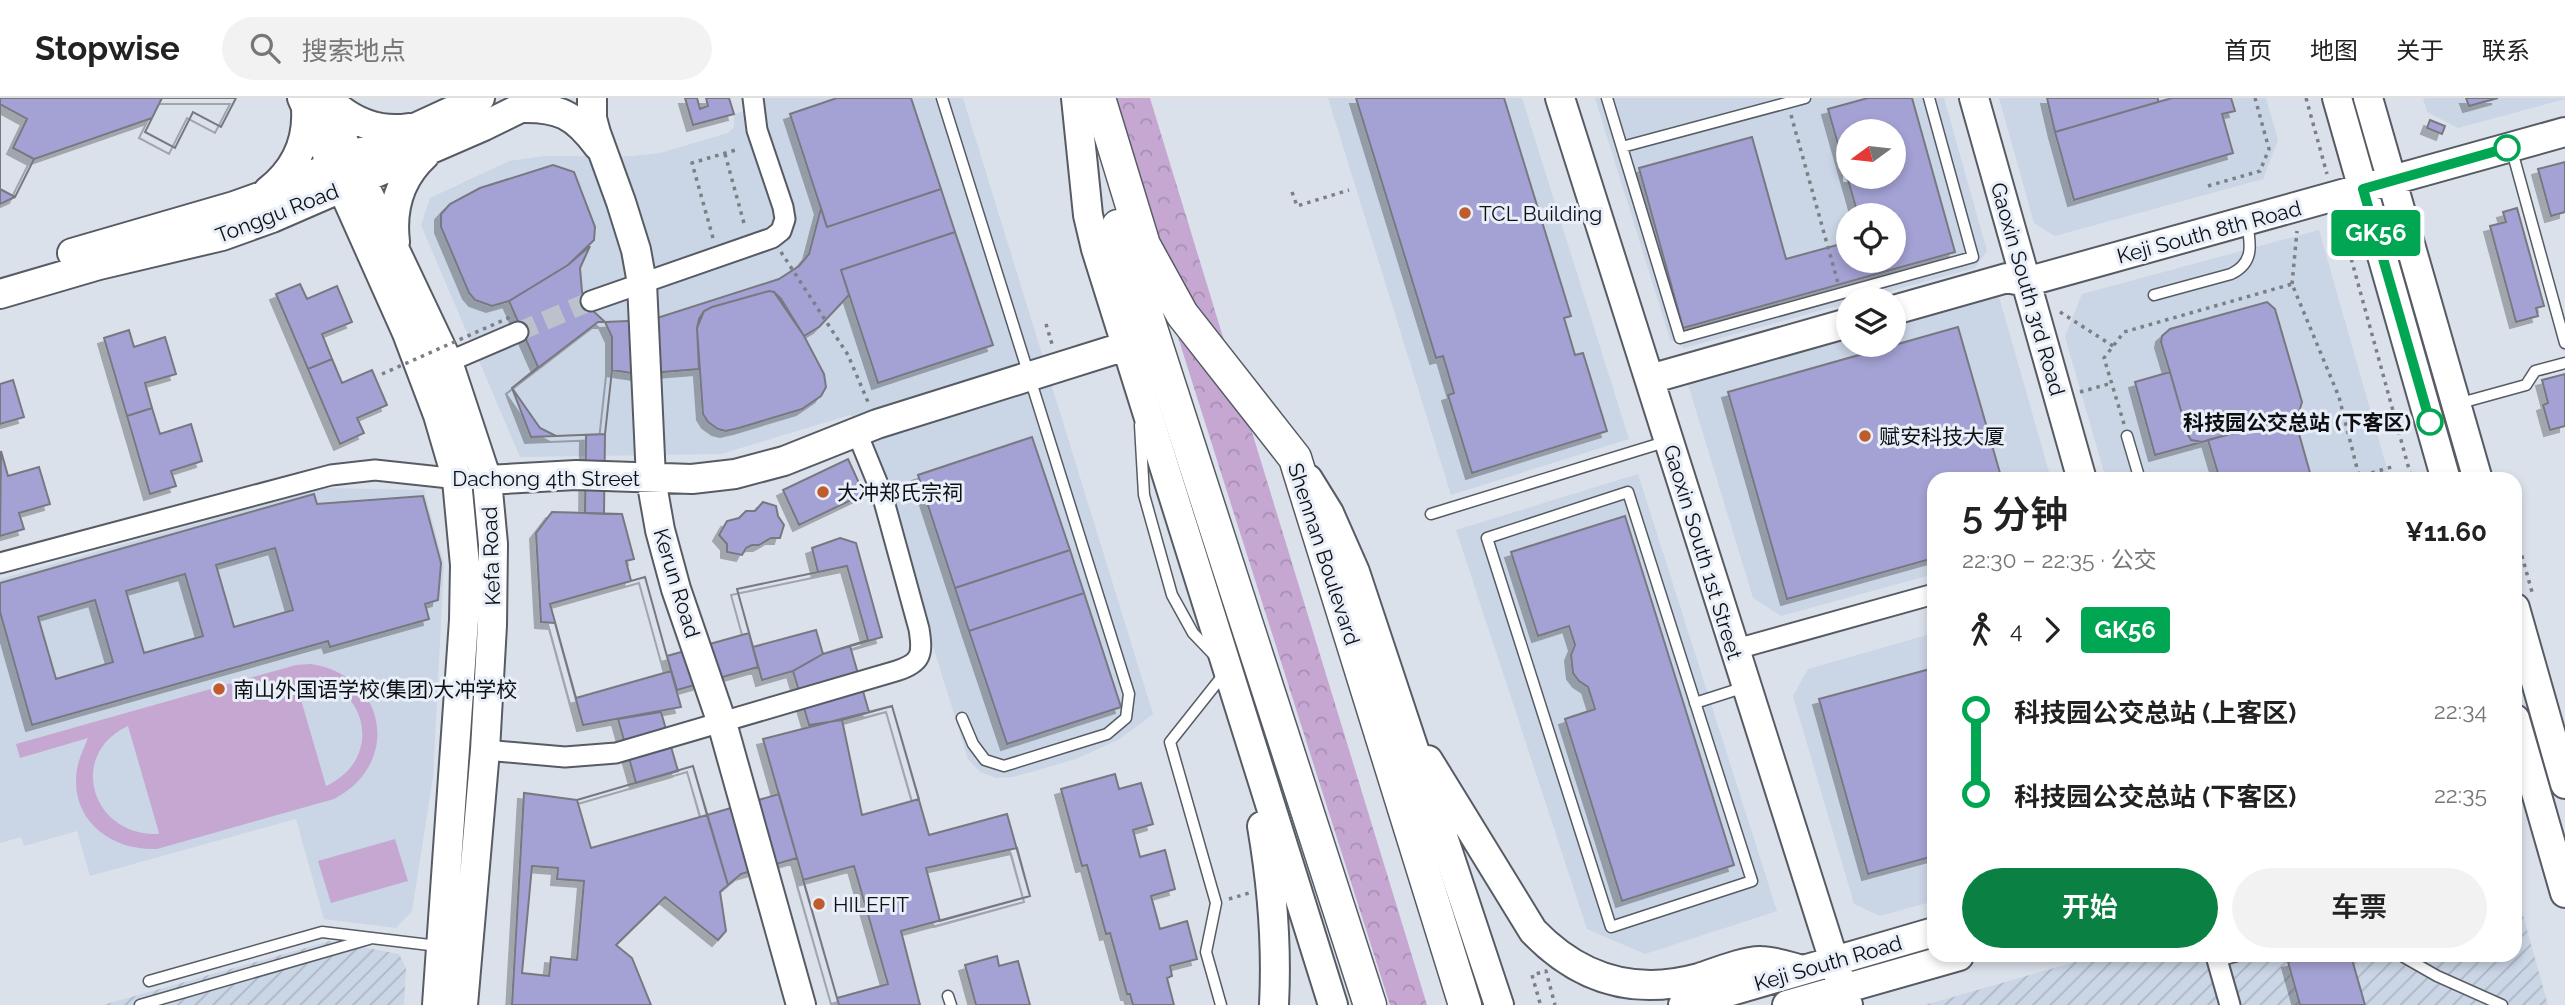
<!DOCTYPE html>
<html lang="zh">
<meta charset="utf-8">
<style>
body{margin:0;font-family:Raleway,"Noto Sans SC",sans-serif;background:#f2f2f2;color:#222;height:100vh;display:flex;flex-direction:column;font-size:26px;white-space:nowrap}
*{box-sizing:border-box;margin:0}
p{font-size:23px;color:#767676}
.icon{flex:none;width:38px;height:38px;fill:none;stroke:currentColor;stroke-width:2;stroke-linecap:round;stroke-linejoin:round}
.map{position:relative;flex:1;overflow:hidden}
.side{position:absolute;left:1927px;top:374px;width:595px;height:490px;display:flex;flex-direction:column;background:#fff;border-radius:21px;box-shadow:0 4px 10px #0003}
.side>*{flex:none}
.badge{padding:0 14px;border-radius:5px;font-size:24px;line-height:46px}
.needle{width:46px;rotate:255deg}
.buttons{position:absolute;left:1836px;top:21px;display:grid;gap:14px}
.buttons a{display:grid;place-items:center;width:70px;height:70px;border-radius:50%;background:#fff;box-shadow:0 4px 10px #0003;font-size:35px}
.map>.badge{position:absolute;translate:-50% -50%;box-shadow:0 0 0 4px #fff}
.legs{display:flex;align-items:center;gap:10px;height:77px;padding:0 35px;font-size:23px}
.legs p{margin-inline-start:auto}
.headline{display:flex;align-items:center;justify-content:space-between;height:119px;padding:0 35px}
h1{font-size:38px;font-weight:600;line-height:52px}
.primary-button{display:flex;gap:14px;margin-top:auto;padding:14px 35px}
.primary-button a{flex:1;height:80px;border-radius:42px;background:#0b8043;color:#fff;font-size:28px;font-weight:600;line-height:80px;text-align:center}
.primary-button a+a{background:#f2f2f2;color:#222}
ul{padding:0 35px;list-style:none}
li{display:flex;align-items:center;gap:24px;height:84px;font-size:26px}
li i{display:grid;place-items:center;width:10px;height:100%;margin:0 9px;background:currentColor}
li i::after{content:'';width:18px;height:18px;margin:-9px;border:5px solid;border-radius:50%;background:#fff}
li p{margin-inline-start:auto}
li:first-child i{background:linear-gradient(#0000 50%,currentColor 0)}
li:last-child i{background:linear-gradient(currentColor 50%,#0000 0)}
header{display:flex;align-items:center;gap:42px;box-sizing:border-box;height:98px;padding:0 35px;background:#fff;border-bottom:2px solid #e0e0e0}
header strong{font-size:33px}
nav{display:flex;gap:38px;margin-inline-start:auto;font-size:24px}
.search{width:490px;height:63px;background:#f2f2f2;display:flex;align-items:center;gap:18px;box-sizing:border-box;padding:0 24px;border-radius:38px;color:#767676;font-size:26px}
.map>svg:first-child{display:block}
</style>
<header>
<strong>Stopwise</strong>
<div class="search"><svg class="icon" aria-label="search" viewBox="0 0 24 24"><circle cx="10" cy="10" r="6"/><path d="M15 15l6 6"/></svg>搜索地点</div>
<nav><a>首页</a><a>地图</a><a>关于</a><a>联系</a></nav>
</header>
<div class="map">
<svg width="2565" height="907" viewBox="0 0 2565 907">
<defs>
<pattern id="industrial-furrows" width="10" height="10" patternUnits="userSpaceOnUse" patternTransform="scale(1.75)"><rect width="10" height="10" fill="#cad5e5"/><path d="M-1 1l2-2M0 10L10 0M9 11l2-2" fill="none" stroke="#acb6c4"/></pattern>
<pattern id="forest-crowns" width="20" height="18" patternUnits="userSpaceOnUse" patternTransform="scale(1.75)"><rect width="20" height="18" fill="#c5a7d2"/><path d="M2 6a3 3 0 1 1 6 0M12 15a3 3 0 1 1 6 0" fill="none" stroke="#a88fb3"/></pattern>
<filter id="shadow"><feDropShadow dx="-6" dy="6" stdDeviation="0" flood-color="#0004"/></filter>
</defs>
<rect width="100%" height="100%" fill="#dbe1eb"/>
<path fill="#cad5e5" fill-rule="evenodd" d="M765,0H963L1153,616L1118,642L1076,661L1013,679L996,680L980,674L968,661L900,442L856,321L850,317L721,356L520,359L421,127L430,100L509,63L544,58H633L660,55L728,35L734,29V16L759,8Z
M1328,0H1522L1629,341L1451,397Z
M1595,0H1944L1987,153L1975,170L1861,201H1848V205L1684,250L1670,241ZM1848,33H1894V79H1848ZM1848,117H1894V163H1848Z
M1999,0H2266L2278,42L2263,81L2055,138L2034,125Z
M2423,0H2565V1L2458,30L2427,14Z
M2319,132L2390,381H2106L2065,239L2082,196Z
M1998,195L2051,381L1934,382V476L1781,518L1753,500L1687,283L1848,237V247H1894V224Z
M1638,376L1777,813L1645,856L1587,831L1456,432Z
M322,390L424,392L444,466L433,679L412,813L396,830L324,821L296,721L90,778L77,733L24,748L21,739L0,745V481Z
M1934,535V803L1880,818L1854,806L1793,598L1808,571Z"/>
<path fill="url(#industrial-furrows)" d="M2515,805L2521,810L2548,907H1925L2096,858H2515Z
M330,843L399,856L406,870L404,907H103Z"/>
<path fill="url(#forest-crowns)" d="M1102,0H1150L1427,907H1390Z"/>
<path fill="#c5a7d2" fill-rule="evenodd" d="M311,566C387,577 402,666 334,701L157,751C111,753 69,722 77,671C79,660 84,650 88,640L20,660L16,646L296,567ZM305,580C368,584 385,661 326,688L295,581ZM128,628L159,735L158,736C91,738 67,656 128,628Z
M395,741L408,783L331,805L318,763Z"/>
<path fill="#a4a2d4" stroke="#787881" stroke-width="2" fill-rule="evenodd" filter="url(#shadow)" d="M0,0H236L221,29L193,14L175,50L145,34L152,20L34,61L15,99L0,106Z
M162,0H236L221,29L193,14L175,50L145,34Z
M685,0H697L700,11L708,8L706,0H729L734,16L693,27Z
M837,0H911L941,91L827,129L790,16Z
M1356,0H1504L1571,218L1564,220L1575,257L1583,255L1607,333L1472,375L1448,297L1454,295L1443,258L1436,260Z
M1868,0H1912L1955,154L1683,230L1639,70L1752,39L1786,161L1848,144V163H1894V117H1858L1828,11ZM1848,33H1894V79H1848Z
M2047,0H2158V4L2055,34Z
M2172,0H2231L2235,13L2222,16L2233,55L2074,102L2055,34Z
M2466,0H2498L2469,8Z
M0,6L27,21L13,50L34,61L15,99L0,91Z
M2430,22L2445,28L2442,36L2427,30Z
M2565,64V114L2551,118L2538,71Z
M553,67L574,74L595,129L594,142L568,167L509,203L492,208L475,202L469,195L441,129V116L450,106L480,90Z
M941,91L955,134L841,172L849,197L819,229L804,238L774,194L769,193L712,209L704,213L697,230L699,271L638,276L612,272L605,336L531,339L512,290L538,269L509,203L568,167L590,148L580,170L582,194L591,211L605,224L651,222L779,181L799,168L809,156L821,110L827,129Z
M2517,110L2544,208L2536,210L2538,218L2516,224L2490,128L2506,124L2503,114Z
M955,134L993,247L878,285L841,172Z
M300,186L307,201L337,188L352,224L322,236L332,261L308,271L276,196Z
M769,193L774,194L781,201L804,238L824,276L826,289L821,298L802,311L739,330L726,333L718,331L708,324L703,316L697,230L699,221L704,213L712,209Z
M2267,204L2275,211L2302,304L2299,314L2294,318L2202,344L2191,342L2188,337L2170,274L2161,244L2162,238L2170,231Z
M598,224H605L612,239V272L605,336L556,338L540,330L512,290Z
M1958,229L2002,382H1934V460L1787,501L1728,294Z
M129,232L134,249L165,239L176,276L145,285L152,310L127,318L104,240Z
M332,261L342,285L372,272L387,307L357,320L364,335L340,346L308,271Z
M2170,274L2188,337L2191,342L2202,344L2155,357L2135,284Z
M2565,276V328L2550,332L2543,307L2548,305L2542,282Z
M13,282L24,319L0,326V286Z
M152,310L160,336L191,326L202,363L171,373L176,388L150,396L127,318Z
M2294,318L2312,382H2220L2208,342Z
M605,336L604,416L585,415L586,337Z
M1032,339L1070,452L955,490L918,377Z
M1,353L8,378L39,369L50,406L19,415L24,431L0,438Z
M848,361L864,396L799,427L783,392Z
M314,396L317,406L423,398L441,465L438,502L425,506L429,521L330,549L328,543L32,627L0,514V485ZM275,450L293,512L234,529L216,467ZM185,476L203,538L144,555L126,493ZM95,502L113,564L56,581L38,519Z
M763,404L776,408L778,418L784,427L780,440H771L759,447H752L746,450L742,457L727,454V446L719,437L727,423L739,420L746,413H755Z
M552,414L622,416L634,461L626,463L631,483L645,479L681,609L583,627L555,525L541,524L536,435Z
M1625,418L1734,767L1622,803L1565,621L1595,611L1588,589L1579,583L1573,575L1571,557L1575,547L1569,528L1538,538L1511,454Z
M840,440L856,445L882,539L823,556L793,573L762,582L737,491L818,474L812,450Z
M1070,452L1084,495L969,533L955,490Z
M847,468L868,542L823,556L816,532L753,549L737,491Z
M645,479L671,573L576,600L550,506Z
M1084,495L1121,609L1007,646L969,533Z
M749,535L758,569L677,592L667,558Z
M850,548L869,614L842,622L809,627L793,573L823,556Z
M1930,571L1934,583V758L1868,776L1819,601Z
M892,608L919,701L862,717L842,622Z
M892,608L929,737L1007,716L1030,798L901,833L920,907H839L763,641Z
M661,614L678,673L636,685L618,621Z
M693,668L707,717L591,750L577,702Z
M693,668L728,787L720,794L726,833L718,842L665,799L616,847L632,860L651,907H512L524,695L577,702Z
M1115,676L1119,691L1141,685L1153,726L1133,732L1140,759L1165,752L1175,791L1151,798L1160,831L1187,823L1197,861L1170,868L1172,878L1167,880L1174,907H1133L1130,896H1127L1110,835L1106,836L1087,767L1082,768L1061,691Z
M779,696L797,760L741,776L728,787L707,717Z
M1017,750L1030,798L940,823L926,770Z
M532,768L558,770L557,781L584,783L577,862L551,859L549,878L522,875Z
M854,768L888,886L837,900L803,782Z
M997,858L999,868L1018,863L1030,907H976L965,867Z
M2313,858H2351L2365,907H2300L2288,864Z"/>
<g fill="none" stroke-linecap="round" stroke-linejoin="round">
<path stroke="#bcc2cb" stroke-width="19" stroke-dasharray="19 10" stroke-linecap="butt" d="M518,234L591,203"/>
<defs>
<path id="lane" d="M942,0L1129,596L1126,620L1107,636L1004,668L985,662L973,646L962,620
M1607,0L1680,240L1973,159L1929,0
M1622,49L1805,0
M2512,53L2565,245
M2154,197L2231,176C2254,165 2251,147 2247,125
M2457,306L2526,287L2535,273L2565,265
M1140,327L1144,397L1172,497L1193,535L1214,557
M2127,338L2140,382
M1628,394L1752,783L1611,829L1487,440Z
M1431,416L1668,343
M1695,605L1745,589
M2402,858L2437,878L2502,907
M2218,863L2237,858
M149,883L322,834L438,848
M948,898L951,907
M140,907L369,841
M1221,907L1206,854L1216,805L1170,644L1224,576"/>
<path id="street" d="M591,203L772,140L781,133L785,121L783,109L757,32L753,0
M448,264L518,234
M0,465L331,377L375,372L468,382
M1733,552L1934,496
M485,652L565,659L616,655L896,573C922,565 923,556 919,531L882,396L857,335
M2216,858L2230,907"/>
<path id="secondary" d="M302,0L407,235L438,317L457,382L465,467L464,522L437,907
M323,0L448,264L487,382L493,446L492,527L485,652L463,907
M327,0C350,23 377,35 409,30
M592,0V20L596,35L621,104L636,152L642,185L651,381L660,432L676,491L722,625L801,907
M1076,0L1088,117L1096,151L1333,907
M1560,0L1848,907
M1974,0L2082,382
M2337,0L2446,382
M2368,0L2478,382
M521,10C559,9 575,17 598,48
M268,93C295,72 308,45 306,11
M395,144C391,110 400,80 425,57
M72,155L234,108L282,91L480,0
M0,196L99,167L222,138L272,120L484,28L541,0
M1894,212L2007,180L2026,184L2565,34
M1650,281L1848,225
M1308,381L1329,415L1355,474L1499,907
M487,382L576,377L692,381L735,376L784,363L877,326L1126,248
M2515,510L2565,686
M2515,621L2565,795
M1428,662L1533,833C1579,881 1634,898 1699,880C1714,875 1747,862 1761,863C1774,863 1790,869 1803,872
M1262,728C1272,786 1277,848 1274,907
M1683,907L1934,834
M1787,907L1959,858"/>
<path id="primary" d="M1099,0L1144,147L1182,216L1295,360L1465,907
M1118,128L1370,907"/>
</defs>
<use href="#lane" stroke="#575c64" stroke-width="13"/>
<use href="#street" stroke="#575c64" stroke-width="23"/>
<use href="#secondary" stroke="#575c64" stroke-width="32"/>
<use href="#primary" stroke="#575c64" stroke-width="35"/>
<path stroke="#7b7f86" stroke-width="3.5" stroke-dasharray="3.5 5" stroke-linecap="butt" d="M2306,0L2327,76
M1791,17L1838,185
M725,56L745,129
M2208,88L2260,73L2269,51L2255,0
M1292,94L1297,108L1349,92
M2340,120L2412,382
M713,140L692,65L739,51
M781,154L848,257L868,304
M2292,186L2297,133
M2060,214L2113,248
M1046,226L1052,246
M2080,294L2112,285
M2124,326L2104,260L2124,234L2292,186L2339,299L2360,382
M2347,382L2395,368
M2515,433L2532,494
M1229,801L1249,795
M1540,905L1532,877L1546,873L1555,907"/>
<use href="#lane" stroke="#fff" stroke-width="10"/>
<use href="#street" stroke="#fff" stroke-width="19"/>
<use href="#secondary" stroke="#fff" stroke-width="28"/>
<use href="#primary" stroke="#fff" stroke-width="32"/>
<path stroke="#7b7f86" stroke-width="3.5" stroke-dasharray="3.5 5" stroke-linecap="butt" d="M382,276L515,217"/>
</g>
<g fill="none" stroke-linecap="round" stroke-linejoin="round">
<defs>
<path id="line-1" d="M2430,324L2363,91L2507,50"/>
</defs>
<use href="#line-1" stroke="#fff" stroke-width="16"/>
<use href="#line-1" stroke="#00a651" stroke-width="10"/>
</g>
<g fill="#fff" stroke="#00a651" stroke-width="3.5">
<circle cx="2507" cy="50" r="12"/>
<circle cx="2430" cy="324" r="12"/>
</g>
<g fill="#c05b2b" stroke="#e8eff8" stroke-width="2.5">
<circle cx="1465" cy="115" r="7"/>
<circle cx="1865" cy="338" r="7"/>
<circle cx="823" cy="394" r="7"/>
<circle cx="219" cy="591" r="7"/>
<circle cx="819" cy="806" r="7"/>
</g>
<g text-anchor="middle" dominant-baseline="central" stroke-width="6" stroke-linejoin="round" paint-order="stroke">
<g font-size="21" fill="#0e1013" stroke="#e8eff8">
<text transform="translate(277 115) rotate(-21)">Tonggu Road</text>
<text transform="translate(2209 134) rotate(-15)">Keji South 8th Road</text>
<text transform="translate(2028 191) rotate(74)">Gaoxin South 3rd Road</text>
<text x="546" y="380">Dachong 4th Street</text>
<text transform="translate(1703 454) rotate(73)">Gaoxin South 1st Street</text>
<text transform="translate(1324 456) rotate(72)">Shennan Boulevard</text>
<text transform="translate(491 458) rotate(-92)">Kefa Road</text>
<text transform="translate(677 485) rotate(73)">Kerun Road</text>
<text transform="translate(1828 865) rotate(-16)">Keji South Road</text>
</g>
<g font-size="21" fill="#0e1013" stroke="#e8eff8" text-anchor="start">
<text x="1479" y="115">TCL Building</text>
<text x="1879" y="338">赋安科技大厦</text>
<text x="837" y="394">大冲郑氏宗祠</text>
<text x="233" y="591">南山外国语学校(集团)大冲学校</text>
<text x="833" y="806">HILEFIT</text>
</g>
<g font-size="21" font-weight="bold" fill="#0e1013" stroke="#e8eff8" text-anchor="end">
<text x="2411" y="324">科技园公交总站 (下客区)</text>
</g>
</g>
</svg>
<div class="buttons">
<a><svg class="needle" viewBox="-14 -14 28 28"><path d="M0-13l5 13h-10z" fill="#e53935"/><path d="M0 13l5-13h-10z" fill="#767676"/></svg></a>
<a><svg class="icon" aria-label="locate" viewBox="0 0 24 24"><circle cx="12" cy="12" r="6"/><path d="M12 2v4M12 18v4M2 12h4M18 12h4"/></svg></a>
<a><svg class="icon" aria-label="layers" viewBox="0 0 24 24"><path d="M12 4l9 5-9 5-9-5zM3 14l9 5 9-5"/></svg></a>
</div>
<b class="badge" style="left:2376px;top:135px;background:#00a651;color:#fff">GK56</b>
<section class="side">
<div class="headline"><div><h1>5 分钟</h1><p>22:30 – 22:35 · 公交</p></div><b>¥11.60</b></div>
<div class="legs"><svg class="icon" aria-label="walk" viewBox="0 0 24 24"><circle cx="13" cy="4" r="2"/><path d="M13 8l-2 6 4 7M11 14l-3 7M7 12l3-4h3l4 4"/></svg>4<svg class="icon" aria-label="forward" viewBox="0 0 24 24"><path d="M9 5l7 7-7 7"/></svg><b class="badge" style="background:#00a651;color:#fff">GK56</b></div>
<ul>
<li><i style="color:#00a651"></i><b>科技园公交总站 (上客区)</b><p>22:34</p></li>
<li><i style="color:#00a651"></i><b>科技园公交总站 (下客区)</b><p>22:35</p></li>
</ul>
<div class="primary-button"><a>开始</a><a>车票</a></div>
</section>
</div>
